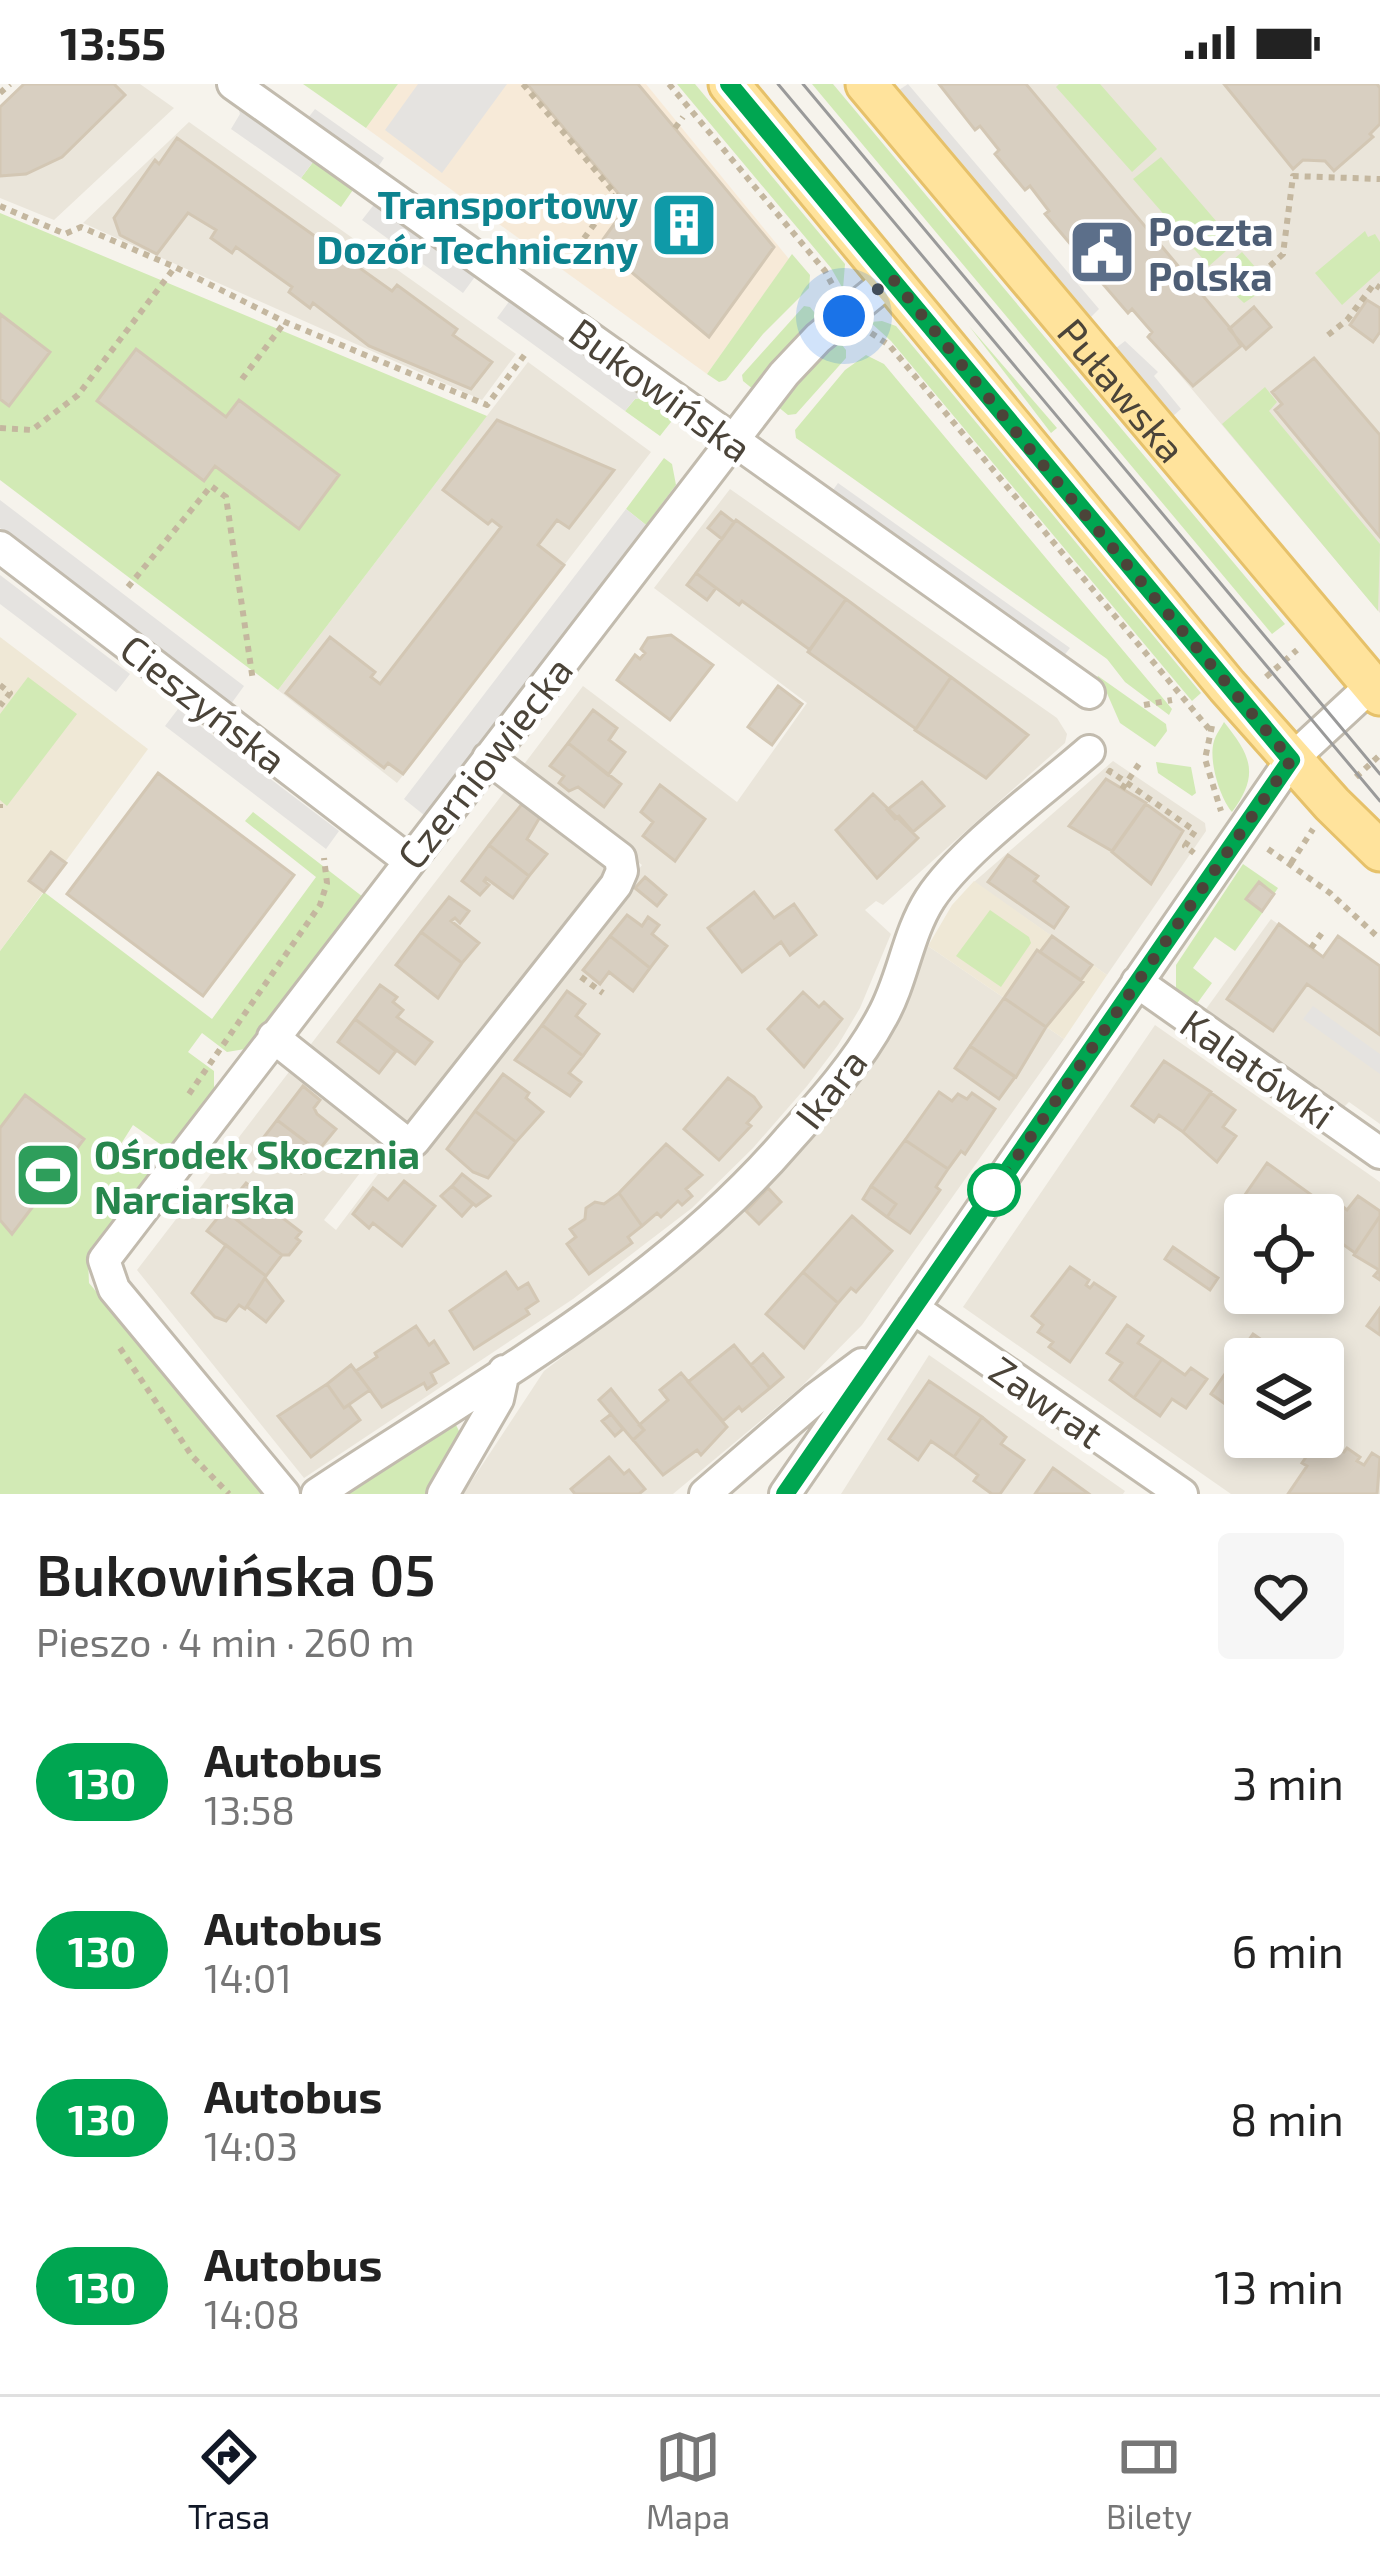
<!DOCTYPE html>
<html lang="pl">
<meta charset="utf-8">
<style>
body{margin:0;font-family:"Exo 2",sans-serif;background:#f6f6f6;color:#222;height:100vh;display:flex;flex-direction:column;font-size:45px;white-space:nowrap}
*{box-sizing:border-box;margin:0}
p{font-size:39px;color:#767676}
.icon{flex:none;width:66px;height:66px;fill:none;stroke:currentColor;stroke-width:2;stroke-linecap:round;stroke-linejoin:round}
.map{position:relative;height:1410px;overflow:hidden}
.side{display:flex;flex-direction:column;background:#fff;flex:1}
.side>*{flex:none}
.badge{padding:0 24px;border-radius:39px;font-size:42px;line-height:78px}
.tools{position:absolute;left:1224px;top:1110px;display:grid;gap:24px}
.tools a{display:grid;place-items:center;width:120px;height:120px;border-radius:12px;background:#fff;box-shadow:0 6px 18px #0003;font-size:60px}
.you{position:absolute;width:60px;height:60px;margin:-30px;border:9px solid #fff;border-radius:50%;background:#1a73e8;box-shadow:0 0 0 18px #1a73e833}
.map>.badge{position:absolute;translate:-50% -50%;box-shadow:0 0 0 6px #fff}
.round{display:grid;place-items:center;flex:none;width:126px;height:126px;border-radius:12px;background:#f6f6f6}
.headline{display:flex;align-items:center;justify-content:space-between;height:204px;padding:0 36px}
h1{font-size:57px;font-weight:600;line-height:90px}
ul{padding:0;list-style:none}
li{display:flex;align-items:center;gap:36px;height:168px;padding:0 36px}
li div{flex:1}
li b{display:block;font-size:45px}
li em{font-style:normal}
li .badge{min-width:132px;font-weight:700;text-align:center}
.status{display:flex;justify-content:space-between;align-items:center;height:84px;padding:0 60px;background:#fff;direction:ltr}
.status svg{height:33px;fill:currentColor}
.dock{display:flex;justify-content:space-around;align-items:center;height:168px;border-top:3px solid #e0e0e0;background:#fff;font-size:33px;color:#767676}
.dock a{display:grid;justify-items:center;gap:6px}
.dock .selected{color:#111827}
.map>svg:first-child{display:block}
</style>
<div class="status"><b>13:55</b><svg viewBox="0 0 49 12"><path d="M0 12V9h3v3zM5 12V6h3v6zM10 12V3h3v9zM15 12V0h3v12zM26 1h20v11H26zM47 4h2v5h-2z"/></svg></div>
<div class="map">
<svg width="1380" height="1410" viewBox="0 0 1380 1410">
<rect width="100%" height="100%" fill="#f6f3ec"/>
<path fill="#eae5da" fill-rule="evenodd" d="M24,0H140L174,24L54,136L0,114V23Z
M939,0H1380V529L1148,253L1152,248L1132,226L1128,229L1096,192L1100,188L1083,167L1078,169L1045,130L1049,127L1030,103L1025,106L995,70L998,66L980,43L975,46Z
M189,38L516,270L482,316L83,139Z
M528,278L651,368L397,699L278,606Z
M730,405L1057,634L1067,650L1065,659L883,821L876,817L865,826L891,850L860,924L838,961L807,1002L753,1064L692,1124L573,1215L304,1394L137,1186L292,984L386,1055L324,1136L336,1146L394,1069L411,1080L642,781L519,687L583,602L737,718L807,619L654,504Z
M1113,677L1205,739L1206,747L1107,891L974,798Z
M505,707L605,781L606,787L411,1040H407L308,964Z
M1271,835L1322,872L1338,852L1380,882V1040L1349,1018L1344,1023L1206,925Z
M928,862L1064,955L862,1241L800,1304L673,1410H463L544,1287L692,1174L745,1126L845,1015L894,944Z
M1155,941L1380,1098V1410H1231L963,1223ZM1245,1131H1323V1209H1245ZM1245,1275H1323V1353H1245Z
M929,1271L1125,1407L1123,1410H841Z"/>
<path fill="#f7ead8" d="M398,0H646L789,175L707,290L366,44Z"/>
<path fill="#efe8d6" d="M0,553L148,665L0,867Z
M974,797L1107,891L1064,955L928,862L952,821Z"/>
<path fill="#d2eab5" d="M303,0H398L366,44Z
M677,0H695L845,180L843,205L831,184Z
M812,0H833L1285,540L1272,550Z
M1059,0H1100L1157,65L1132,88L1056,3Z
M1161,73L1235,159L1209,182L1133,95Z
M316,74L355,103L341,123L301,94Z
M0,129L487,332L278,606L0,396Z
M1365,147L1368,153L1375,150L1380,158V187L1342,221L1315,189Z
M1242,168L1271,201L1244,219L1215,192Z
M792,170L810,191L809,204L763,250L726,296L719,298L707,290Z
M804,222L810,223L819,234L793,258L754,306L743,297L742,291Z
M882,237L896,242L1201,609L1192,617L891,257L870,238Z
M969,242L1057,344L1051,349Z
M838,256L846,266V274L796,330L788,331L777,322Z
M866,271L884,280L1172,625L1169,631L1125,598L1107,575L796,354L795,346L845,286Z
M1265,303L1277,318L1269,327L1380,460L1378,527L1222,340Z
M647,313L675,333L660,352L625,327L635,315Z
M664,374L672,380L676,401L646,441L626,425Z
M1098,592L1166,640L1167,647L1155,663L1120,639L1106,607L1095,596Z
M28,593L77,630L7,722L0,716V630Z
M1224,638C1251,672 1260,690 1232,728C1220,714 1208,676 1214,657C1216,650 1221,644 1224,638Z
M1156,678L1191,683L1196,709L1192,712L1158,689Z
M253,728L363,813L245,965L227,968L202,949L188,968L214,987V1005L172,1059L160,1060L133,1041L121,1060L152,1085L88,1175L89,1199L265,1410H0V867L44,808L212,935L316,793L245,737Z
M1243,780L1278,804L1274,810L1258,799L1246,815L1263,828L1235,867L1215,853L1193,884L1212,899L1193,925L1176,906V881Z
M990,826L1029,853L1031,859L1001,903L956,872Z
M455,1339L460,1349L425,1410H343Z"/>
<path fill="#e5e3e0" d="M418,0H507L442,89L385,46Z
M908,0L1099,225L1091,233L899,6Z
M237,20L316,74L301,94L231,45L240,30Z
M315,25L384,74L378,83L308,34Z
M376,118L477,190L463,209L362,136Z
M511,215L647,313L635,315L625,327L497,234Z
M1125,257L1158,288L1154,292L1181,325L1173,332L1116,264Z
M838,399L1070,564L1063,573L831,409Z
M0,416L244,602L231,620L0,444Z
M626,425L646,441L424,731L404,715Z
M0,491L130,590L116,608L0,520Z
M178,625L339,747L326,765L165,642Z
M1313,922L1380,970V990L1303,935Z"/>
<path fill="#d8cfc1" stroke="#d3c7b4" stroke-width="3" d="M24,0H114L125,11L62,73L26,90L0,92V23Z
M527,0H638L774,163L709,253L599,161L628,121Z
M939,0H1026L1230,244L1241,262L1193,302L1148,253L1152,248L1132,225L1128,229L1096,192L1101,188L1083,166L1078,169L1045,130L1049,127L1030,102L1025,106L995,70L999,66L980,42L975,46Z
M1224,0H1377L1380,4V40L1370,50L1373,53L1334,87L1325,77L1303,76L1293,85Z
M177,54L392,207L397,201L457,245L453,251L492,278L471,305L369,262L313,219L310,224L289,208L292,203L236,163L232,169L211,154L216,146L188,129L157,170L120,151L114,134L155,76L159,80Z
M1367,216L1380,224V248L1373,258L1350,241Z
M1254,223L1271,243L1246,265L1229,245Z
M0,230L50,268L9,322L0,315Z
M136,265L226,333L239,316L339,391L299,445L215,382L204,397L97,317Z
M1314,274L1380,351V453L1275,326L1282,320L1272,308Z
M497,336L614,386L569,444L557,436L538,461L564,481L403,690L388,679L384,684L286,609L330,553L375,588L371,593L380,600L501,443L492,436L488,440L443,406Z
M721,428L734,438L722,455L708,444Z
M736,436L846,515L810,566L742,517L739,521L696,489Z
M696,489L716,504L707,516L687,501Z
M846,515L951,593L916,645L808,568Z
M671,551L713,581L670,636L617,596L635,571L640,575L645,569L641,565L648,554Z
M951,593L1028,651L986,694L915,646Z
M778,602L802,620L772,661L748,643Z
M593,626L617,644L609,656L625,668L608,691L568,659Z
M568,659L621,700L604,723L578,703L569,707L559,699L564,692L550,682Z
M158,689L294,791L203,912L67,810Z
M1106,695L1146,719L1112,767L1069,742Z
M922,698L944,722L913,748L899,732L895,735L887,726Z
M660,701L705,735L675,777L643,752L653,738L641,728Z
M873,710L918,754L877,794L836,746Z
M522,720L540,733L527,755L547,770L529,792L489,761Z
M1146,720L1183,747L1151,800L1112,768Z
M489,761L529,792L513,814L486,794L484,797L489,801L480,811L462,797Z
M51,768L66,779L44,808L29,797Z
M1008,771L1038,792L1034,797L1068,823L1054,844L988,798Z
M645,793L666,811L657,822L635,804Z
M1259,798L1274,810L1262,827L1246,815Z
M754,808L774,834L794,820L816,851L790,871L781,858L742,888L708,844Z
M449,813L469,827L460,839L455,834L451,837L479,859L462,879L421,848Z
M627,831L642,842L648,833L659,841L652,850L667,862L650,884L610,852Z
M1279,840L1323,873L1338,852L1380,882V951L1307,900L1273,947L1227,915Z
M421,848L462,879L438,914L396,881Z
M610,852L650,884L633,907L609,888L600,900L583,886Z
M1052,852L1092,881L1081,896L1040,868Z
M1037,866L1083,898L1046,943L1004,914Z
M380,901L397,913L393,918L403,926L397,933L432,958L415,980L355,935Z
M567,907L585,920L576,932L599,950L583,972L542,941Z
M803,908L819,923L824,918L842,935L804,983L768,945Z
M1004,914L1046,943L1016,993L970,962Z
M355,935L396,967L379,989L338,958Z
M542,941L583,972L569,989L581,998L570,1012L515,976Z
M970,962L1015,993L999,1015L955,984Z
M1164,977L1211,1008L1183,1048L1159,1031L1154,1038L1132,1022Z
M503,990L529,1009L526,1014L543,1028L516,1058L475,1027Z
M728,994L754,1013L761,1023L747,1039L751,1042L719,1076L684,1045Z
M303,1002L320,1016L314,1024L317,1030L336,1045L318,1067L277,1036Z
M939,1008L952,1017L958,1010L967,1015L972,1009L995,1025L965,1070L961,1067L948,1085L905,1056Z
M1211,1009L1235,1026L1223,1043L1236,1052L1217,1078L1183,1048Z
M25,1011L84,1055L12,1150L0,1136V1044Z
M475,1027L516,1058L488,1094L473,1088L447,1065Z
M277,1036L318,1067L301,1089L260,1058Z
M905,1056L948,1085L936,1103L940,1106L910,1149L887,1133L896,1120L871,1102Z
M666,1060L702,1091L686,1105L692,1112L682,1121L678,1117L661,1133L657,1129L642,1142L619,1109Z
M1267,1079L1313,1112L1300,1131H1245V1151L1226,1138Z
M462,1090L490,1112L476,1122L452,1102Z
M404,1097L435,1122L402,1162L373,1139L369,1144L353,1130L373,1104L388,1116Z
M246,1099L266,1115L263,1119L301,1148L296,1154L300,1157L289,1171H282L224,1126Z
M452,1102L473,1120L462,1132L441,1112Z
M871,1102L896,1120L887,1133L863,1115Z
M768,1104L781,1118L759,1140L746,1127Z
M619,1109L642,1142L628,1153L632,1159L589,1190L567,1160L576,1153L570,1145L585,1135L586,1124L595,1118L604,1120Z
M1358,1112L1380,1127V1132L1355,1169L1337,1156L1332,1162L1323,1156V1132L1334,1116L1347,1126Z
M224,1126L282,1171L266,1192L207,1147Z
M852,1132L892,1167L856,1208L851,1204L838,1219L803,1188Z
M1380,1132V1196L1374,1192L1379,1186L1354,1171Z
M226,1161L266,1192L245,1225L239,1221L226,1237L215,1233L192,1209Z
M1173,1163L1218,1194L1210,1206L1165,1175Z
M1070,1183L1089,1196L1086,1201L1090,1204L1094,1199L1115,1213L1070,1278L1049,1263L1053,1258L1038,1248L1043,1241L1032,1232Z
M506,1188L518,1205L528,1199L538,1217L526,1225L529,1230L474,1265L450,1227Z
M803,1188L838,1219L804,1264L766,1230Z
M265,1194L283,1217L266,1238L247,1223Z
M1380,1224V1251L1367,1242Z
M1127,1241L1143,1252L1138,1259L1162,1275L1134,1314L1110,1296L1122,1279L1107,1269Z
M416,1242L429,1261L434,1257L448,1279L431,1289L436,1299L427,1305L424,1299L382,1323L356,1287L377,1273L375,1269Z
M1253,1250L1272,1263L1263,1275H1245V1334L1211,1310Z
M734,1261L770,1304L742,1327L739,1323L723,1337L688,1298Z
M763,1270L783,1293L770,1304L751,1281Z
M1162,1275L1185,1291L1191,1284L1207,1295L1186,1324L1172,1315L1160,1332L1134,1314Z
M351,1281L370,1306L344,1324L327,1300Z
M681,1289L727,1343L701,1371L697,1366L663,1391L633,1356L644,1346L639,1341L668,1316L660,1306Z
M929,1297L982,1333L954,1373L931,1357L918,1376L889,1355Z
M327,1300L344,1324L349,1321L360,1336L311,1373L278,1332Z
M611,1305L644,1346L633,1356L599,1316Z
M611,1330L623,1345L615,1352L602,1337Z
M982,1333L1006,1353L1001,1360L1024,1376L1000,1410H992L974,1397L978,1391L954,1373Z
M1271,1353H1304L1293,1368Z
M1320,1353L1344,1368L1347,1364L1360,1373L1357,1377L1364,1381L1372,1369L1380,1374L1377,1410H1288L1307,1382L1302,1379Z
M609,1373L624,1390L629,1386L645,1405L639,1410H575L571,1405Z
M1053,1384L1089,1410H1035Z"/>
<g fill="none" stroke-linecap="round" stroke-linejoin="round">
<defs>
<path id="minor" d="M233,0L1089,609
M0,463L408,776
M1137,898L1380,1069
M273,953L404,1057H414L616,801L622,787L620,774L488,674
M913,1224L1182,1410
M284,1410L114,1205L104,1176L784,290L818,254L892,194
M317,1410C479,1302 660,1205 788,1056C822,1018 858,978 882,933C903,896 907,851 930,815C962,766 1043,707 1089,667
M443,1410L498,1315L504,1287
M705,1410L815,1315L862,1280
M785,1410L1291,676L1372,601"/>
<g id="major">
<path d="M729,0L1227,602L1332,720L1380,767"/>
<path id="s1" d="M866,0L1380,611"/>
</g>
</defs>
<use href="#minor" stroke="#c2bbae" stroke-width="36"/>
<use href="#major" stroke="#e6c16a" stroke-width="45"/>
<path stroke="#c4b79f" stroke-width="6" stroke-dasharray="6 6" stroke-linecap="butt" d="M523,0L616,111
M669,0L825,187L833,202
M0,9L10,0
M675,44L683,33
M0,122L65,150L81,143L175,183L285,238L487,321L526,269
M577,164L617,109
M1270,182L1283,170L1293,92L1380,95
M871,249L889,261L1209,645
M1328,251L1347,236L1374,200L1380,204
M242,295L285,238
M0,344L32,346L78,311L175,183
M128,503L211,402L226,413L253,597
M1266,593L1297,566
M0,601L10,609L0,622
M1144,621L1172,616
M1212,642L1205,675L1221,727
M1108,690L1110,687L1195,747L1185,762L1194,769
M1356,693L1380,671
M1122,705L1139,680
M0,720V724
M1268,765L1330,809L1380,855
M1291,779L1313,745
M1311,864L1324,846
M581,893L603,909
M189,1010L320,821L327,799L324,774
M120,1264L192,1372L229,1410"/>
<use href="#minor" stroke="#fff" stroke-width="30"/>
<use href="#major" stroke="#ffe39c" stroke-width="39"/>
<path stroke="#9a9a9a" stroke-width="3" d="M778,0L1380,717
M803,0L1380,690"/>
</g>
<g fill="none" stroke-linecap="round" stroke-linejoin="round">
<defs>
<path id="line" d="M729,0L1291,676L785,1410"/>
</defs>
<use href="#line" stroke="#fff" stroke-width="27"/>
<use href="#line" stroke="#00a651" stroke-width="18"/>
<path stroke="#4b4439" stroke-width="12" stroke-dasharray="0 21.6" d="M844,232L892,194L1033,369L1291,676L994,1106"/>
</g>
<defs>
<symbol id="building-square" viewBox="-11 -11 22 22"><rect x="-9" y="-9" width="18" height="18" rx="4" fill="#0f9aa8" stroke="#fff"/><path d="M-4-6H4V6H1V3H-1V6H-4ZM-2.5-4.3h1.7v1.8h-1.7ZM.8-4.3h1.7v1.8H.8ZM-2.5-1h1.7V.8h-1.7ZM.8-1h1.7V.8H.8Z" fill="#fff"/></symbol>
<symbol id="civic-square" viewBox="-11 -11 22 22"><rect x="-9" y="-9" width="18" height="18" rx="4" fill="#5c6f8a" stroke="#fff"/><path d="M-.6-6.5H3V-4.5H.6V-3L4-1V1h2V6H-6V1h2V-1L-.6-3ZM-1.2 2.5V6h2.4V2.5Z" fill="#fff"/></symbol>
<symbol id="stadium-square" viewBox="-11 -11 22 22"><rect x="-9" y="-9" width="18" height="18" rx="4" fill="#2e9e5b" stroke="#fff"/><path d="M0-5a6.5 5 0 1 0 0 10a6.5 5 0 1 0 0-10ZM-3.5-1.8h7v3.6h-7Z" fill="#fff"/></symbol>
</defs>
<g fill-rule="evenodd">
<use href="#building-square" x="646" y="103" width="76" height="76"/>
<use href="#civic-square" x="1064" y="130" width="76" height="76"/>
<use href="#stadium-square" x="10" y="1053" width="76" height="76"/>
</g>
<circle fill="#fff" stroke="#00a651" stroke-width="6" cx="994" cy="1106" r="24"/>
<g text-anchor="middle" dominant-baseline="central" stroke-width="10" stroke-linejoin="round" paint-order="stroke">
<g font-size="39" font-weight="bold" fill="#0d838f" stroke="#fff" text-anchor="end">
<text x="638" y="119">Transportowy<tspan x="638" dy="45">Dozór Techniczny</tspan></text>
</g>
<g font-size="39" font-weight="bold" fill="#4e5e75" stroke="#fff" text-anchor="start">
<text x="1148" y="146">Poczta<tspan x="1148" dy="45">Polska</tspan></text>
</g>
<g font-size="39" fill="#4b4439" stroke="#fff">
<text transform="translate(661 305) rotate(36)">Bukowińska</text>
<text stroke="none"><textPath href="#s1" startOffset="399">Puławska</textPath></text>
<text transform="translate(204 619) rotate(38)">Cieszyńska</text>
<text transform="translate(484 678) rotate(-52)">Czerniowiecka</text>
<text transform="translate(1258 984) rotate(35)">Kalatówki</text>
<text transform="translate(830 1004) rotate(-52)">Ikara</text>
<text transform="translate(1047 1317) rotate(35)">Zawrat</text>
</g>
<g font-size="39" font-weight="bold" fill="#27864d" stroke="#fff" text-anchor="start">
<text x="94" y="1069">Ośrodek Skocznia<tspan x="94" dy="45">Narciarska</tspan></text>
</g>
</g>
</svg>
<div class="tools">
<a><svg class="icon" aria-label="locate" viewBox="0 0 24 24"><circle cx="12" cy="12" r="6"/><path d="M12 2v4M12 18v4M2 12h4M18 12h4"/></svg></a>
<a><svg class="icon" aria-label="layers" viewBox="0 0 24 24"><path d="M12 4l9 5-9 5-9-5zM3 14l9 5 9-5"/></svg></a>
</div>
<div class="you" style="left:844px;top:232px"></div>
</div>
<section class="side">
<div class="headline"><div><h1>Bukowińska 05</h1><p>Pieszo · 4 min · 260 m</p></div><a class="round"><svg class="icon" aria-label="heart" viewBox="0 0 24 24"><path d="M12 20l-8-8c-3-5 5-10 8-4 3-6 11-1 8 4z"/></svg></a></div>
<ul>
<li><span class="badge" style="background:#00a651;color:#fff">130</span><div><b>Autobus</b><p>13:58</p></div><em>3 min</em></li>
<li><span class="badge" style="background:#00a651;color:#fff">130</span><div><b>Autobus</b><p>14:01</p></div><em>6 min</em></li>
<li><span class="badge" style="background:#00a651;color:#fff">130</span><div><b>Autobus</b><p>14:03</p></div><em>8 min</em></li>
<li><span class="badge" style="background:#00a651;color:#fff">130</span><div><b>Autobus</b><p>14:08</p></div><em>13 min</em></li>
</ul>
</section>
<nav class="dock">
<a class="selected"><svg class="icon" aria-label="directions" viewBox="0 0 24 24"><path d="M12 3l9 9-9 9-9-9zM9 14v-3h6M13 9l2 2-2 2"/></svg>Trasa</a>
<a><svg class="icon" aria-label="map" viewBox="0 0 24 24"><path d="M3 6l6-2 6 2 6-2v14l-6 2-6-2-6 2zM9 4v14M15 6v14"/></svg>Mapa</a>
<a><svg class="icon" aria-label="tickets" viewBox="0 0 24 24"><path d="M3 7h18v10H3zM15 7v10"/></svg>Bilety</a>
</nav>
